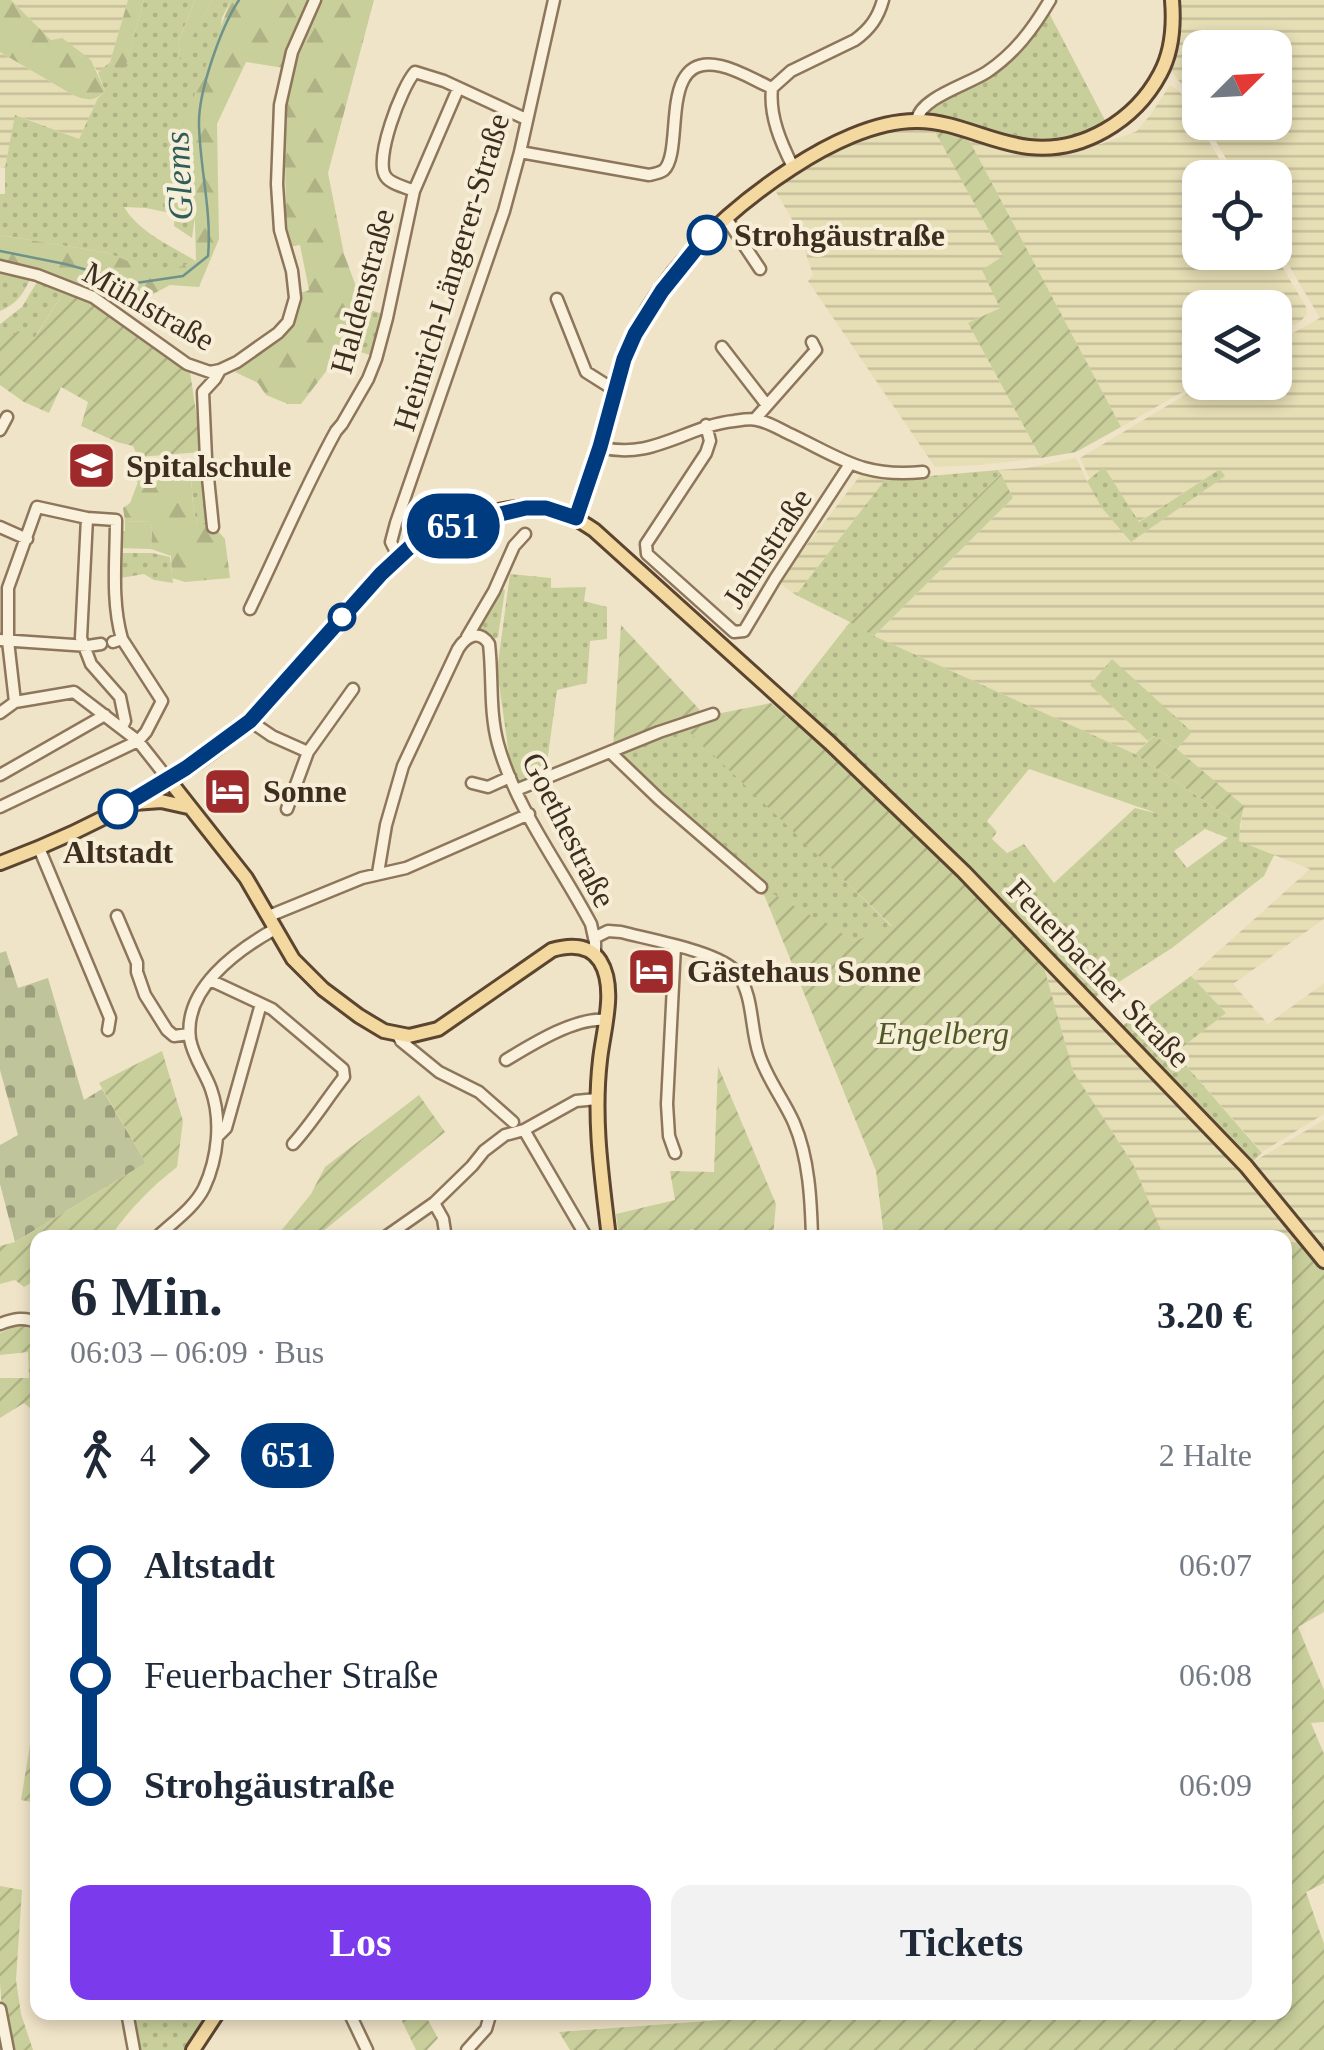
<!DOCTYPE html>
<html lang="de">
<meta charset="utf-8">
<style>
body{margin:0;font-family:Georgia,serif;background:#f2f2f3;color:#1f2937;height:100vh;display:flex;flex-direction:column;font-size:38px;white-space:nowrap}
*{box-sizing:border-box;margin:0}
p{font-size:32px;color:#747a83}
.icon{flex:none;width:55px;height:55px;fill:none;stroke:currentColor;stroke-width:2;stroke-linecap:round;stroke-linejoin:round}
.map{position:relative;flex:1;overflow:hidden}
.sheet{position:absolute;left:30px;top:1230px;width:1262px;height:790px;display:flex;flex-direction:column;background:#fff;border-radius:20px;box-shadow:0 5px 15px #0003}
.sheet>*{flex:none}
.badge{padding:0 20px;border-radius:32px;font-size:35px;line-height:65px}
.needle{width:65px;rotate:66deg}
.controls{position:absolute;left:1182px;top:30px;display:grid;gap:20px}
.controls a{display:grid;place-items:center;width:110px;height:110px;border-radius:20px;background:#fff;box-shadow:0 5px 15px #0003;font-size:50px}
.map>.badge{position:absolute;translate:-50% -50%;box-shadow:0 0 0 5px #fff}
.legs{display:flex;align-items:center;gap:15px;height:110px;padding:0 40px;font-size:32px}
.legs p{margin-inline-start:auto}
.head{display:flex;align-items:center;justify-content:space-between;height:170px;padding:0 40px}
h1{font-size:55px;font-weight:800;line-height:75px}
.action{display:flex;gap:20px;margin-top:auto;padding:20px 40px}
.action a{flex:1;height:115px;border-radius:20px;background:#7c3aed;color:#fff;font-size:40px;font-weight:800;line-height:115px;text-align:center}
.action a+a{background:#f2f2f3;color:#1f2937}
ul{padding:0 40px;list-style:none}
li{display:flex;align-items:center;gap:35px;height:110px;font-size:38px}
li i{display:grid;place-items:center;width:15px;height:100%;margin:0 12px;background:currentColor}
li i::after{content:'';width:25px;height:25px;margin:-12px;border:8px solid;border-radius:50%;background:#fff}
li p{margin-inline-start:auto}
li:first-child i{background:linear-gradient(#0000 50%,currentColor 0)}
li:last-child i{background:linear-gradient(currentColor 50%,#0000 0)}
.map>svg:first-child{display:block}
</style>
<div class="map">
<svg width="1324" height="2050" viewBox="0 0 1324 2050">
<defs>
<pattern id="farmland-rules" width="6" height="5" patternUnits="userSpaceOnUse" patternTransform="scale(2.5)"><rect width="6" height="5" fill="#e6deb5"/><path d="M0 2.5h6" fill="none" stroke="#c6bf9b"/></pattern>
<pattern id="grass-dots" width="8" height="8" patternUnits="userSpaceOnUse" patternTransform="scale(2.5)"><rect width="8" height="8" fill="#c9cf9b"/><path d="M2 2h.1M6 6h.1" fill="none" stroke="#aeb285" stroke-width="1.8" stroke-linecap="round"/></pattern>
<pattern id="forest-firs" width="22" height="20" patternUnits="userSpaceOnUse" patternTransform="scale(2.5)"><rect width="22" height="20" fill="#c9cf9b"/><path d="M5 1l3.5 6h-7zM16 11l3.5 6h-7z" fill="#aeb285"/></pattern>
<pattern id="cemetery-stones" width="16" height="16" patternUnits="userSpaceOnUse" patternTransform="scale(2.5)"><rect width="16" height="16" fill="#bfc49a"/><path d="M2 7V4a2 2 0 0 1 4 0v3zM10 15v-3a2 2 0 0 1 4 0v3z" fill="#9ca07d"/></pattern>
<pattern id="garden-furrows" width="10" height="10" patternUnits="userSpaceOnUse" patternTransform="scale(2.5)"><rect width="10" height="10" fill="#c9cf9b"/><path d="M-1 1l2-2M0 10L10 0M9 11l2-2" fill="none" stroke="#aeb285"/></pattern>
</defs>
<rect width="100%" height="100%" fill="#f0e4c8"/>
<path fill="url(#farmland-rules)" d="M11,0H128L110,62L98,73L91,60L52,41Z
M1176,0H1324V919L1233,984L1268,1024L1324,983V1114L1262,1152L1175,1053L1226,1013L1191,976L1310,869L1238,841L1244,806L1177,749L1191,731L1090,685L1148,741L1135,754L874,636L1013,498L998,470L1027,468L1076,458L1087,481L1131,542L1224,476L1220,469L1138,522L1104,468L1090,479L1080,458L1205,383L1275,382V343L1320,318L1275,242V178L1237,177L1205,123L1275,122V48H1200V113L1190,95L1168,67Z
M0,52L73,95L85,100L98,98L79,139L16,115L5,168L0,167Z
M1170,85L1180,92L1230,177L1200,178V252L1274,253L1306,307L1307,314L1300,322L1275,334V308H1200V382L1121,427L968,138L1007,148L1101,144L1137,131L1151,114Z
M914,126L933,128L1004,256L1000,308L968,323L1041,458L979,465L935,467L808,281L813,275L798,230L775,190L815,161L849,145L892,129Z
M863,472L888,476L796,595L778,582Z
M1042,960L1246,1166L1306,1239L1285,1246V1238L1164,1237L1133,1164L1073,1071Z
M1324,1120V1252L1251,1163Z"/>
<path fill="url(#grass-dots)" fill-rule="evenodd" d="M144,0H195L179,40L180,58L212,0H231L222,18L192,238L174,226L175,214L146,208L124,207C140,233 171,246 196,261L160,275L108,253L0,235V194H5V168L15,115L79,139L98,98L105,91L98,73L110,62L123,75Z
M1048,11L1107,124L1072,139L1027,143L929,114L925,111L928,106L991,72Z
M0,268L31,277C24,293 17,304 0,311Z
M37,282L64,292L33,340L0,345V324L22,307Z
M364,308L383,314L370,355L351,349Z
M187,458H206L212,524H198C189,503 195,481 187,458Z
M1104,467L1139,522L1220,469L1225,476L1131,542L1102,508L1087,481Z
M998,470L1001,474L851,622L874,636L1135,754L1240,825L1239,841L1274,855L1264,876L1172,948L1094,998L961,859L789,700L850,622L796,595L888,476H930ZM1029,769L1159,814L1135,808L1054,883L1024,844L1007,853L992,839L997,832L987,821ZM1205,829L1228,838L1187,868L1174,851Z
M121,553H152L170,557L173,583L154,580L144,574L115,579L116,562Z
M510,574L551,578V588L586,587L584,601L607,607V639L590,641L587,683L557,690L546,770L518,782L510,762L497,670Z
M498,588L505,590L498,637L493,640L474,628Z
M1112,659L1192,732L1177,749L1154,736L1148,741L1090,685Z
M684,723L892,927L855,941L761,894L757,884L614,751Z
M1191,976L1226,1013L1175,1053L1262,1153L1251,1163L1121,1027Z
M131,2013H211L186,2050H137Z"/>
<path fill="url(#forest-firs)" d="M0,0H11L51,40L62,38L91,60L105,91C95,102 86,101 73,95L0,52Z
M128,0H144L123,76L110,62Z
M195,0H212L180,60L179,40Z
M231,0H374L328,173L344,254L364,308L351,349L344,348L301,404H288L266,395L258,383L235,372L273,345L292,326L299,293L309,290L300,245L290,247L286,232L284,68L246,62L217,124L219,239L199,287L170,285L133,305L130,291L88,281L82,292L0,264V235L108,253L160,274L196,261L195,222L179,135Z
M187,458C195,482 189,503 198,524H212L225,539L230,578L185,582L172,578L171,556L151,549L152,522L125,521L123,508L130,503L138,482L133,480L135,461Z"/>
<path fill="url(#cemetery-stones)" d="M6,951L18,988L48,978L84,1100L102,1089L146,1163L15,1242L0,1184V1145L18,1135L0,1070V953Z"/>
<path fill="url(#garden-furrows)" d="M933,128L968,138L1121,427L1076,452L1041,458L968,323L1000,308L982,270L1003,256Z
M64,292L85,300L190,372L202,452L138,457L133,446L117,442L81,426L88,402L61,387L49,413L24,402L0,385V345L18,331L34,339Z
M1001,474L1013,498L874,636L850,622Z
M621,625L699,709L701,717L771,703L820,745L1042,960L1073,1071L1133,1164L1164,1237H884L876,1171L761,887L855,941L892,926L681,724L613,749Z
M1154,736L1177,749L1244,806L1240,825L1135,754Z
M162,1051L183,1121L177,1167C150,1188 130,1209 110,1237L38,1238L37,1279L24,1287L15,1280L0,1284V1246L15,1242L146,1163L99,1083Z
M718,1066L776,1204L773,1237H696L693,1229L658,1237H619L616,1214L675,1200L670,1171L714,1172Z
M419,1095L445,1132L316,1237H276L311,1194L325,1167Z
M1306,1239L1324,1264V1612L1298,1627L1324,1690V1722L1311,1723L1324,1754V1883L1306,1892L1324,1944V2050H570L559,2032L736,2019L740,2012H1285V1246Z
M21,1324L37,1332V1414L24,1403L0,1418V1378H29L28,1352L0,1355V1333Z
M37,1702L38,1802L37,1803L21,1800Z
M0,1886L22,1890L16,1980L21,2014L33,2050H12L2,2010L0,1983Z
M398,2013H424L438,2038L427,2050H416Z"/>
<path fill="#c9cf9b" d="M125,521L152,522L151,549L118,548V531H125Z"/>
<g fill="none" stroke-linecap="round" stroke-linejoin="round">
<path stroke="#6f938a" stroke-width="2.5" d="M0,251L65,264L136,283L183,276L208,256C212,212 200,169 199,125C198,92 221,27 239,0"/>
<defs>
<path id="minor" d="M772,88L791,71L855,40C870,29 878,18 883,0
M772,88C769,116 781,143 793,167
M917,120C920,98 967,85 987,72C1015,53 1033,29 1050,0
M520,152L649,175C654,174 660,173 664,170C685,149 657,51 721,66C739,70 756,81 772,88
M414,191C405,187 391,184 386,177C373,161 402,86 415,72L444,81L526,119
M726,218L760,269
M0,266L37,275L93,297L187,364L210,372L220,370L237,362L278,333L288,322L295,298L292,271L280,230L277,184L280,105L292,52L315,0
M557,299L586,372L616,391
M722,347L766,404
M755,419L816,350L812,342
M706,425L710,441L706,453L646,544L647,554L734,632L744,631L775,579L850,464
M0,430L7,417
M600,447C652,461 686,426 734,421C741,420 750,418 757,420C769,422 781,430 792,435C842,459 864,478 923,472
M87,518L81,638L91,664L120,697L125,721L122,727
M0,527L27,539
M213,527L206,458L203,392L215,379L220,370
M398,556L391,542L396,523L504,211L520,152L554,0
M250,609C279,549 304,489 336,431L342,424L368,379L376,359L387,318L414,191L458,89
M467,637L494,591L514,546L525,534
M0,640L88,646L101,644
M15,702L8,641V588L37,507L87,518L116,520C116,559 111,601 122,639
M0,713L15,702L74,692L138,741L168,779
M250,721L272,736L308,752
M610,752L659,799L761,887
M0,775L105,715
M472,783L488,787L510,777
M516,790L659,732L713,714
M0,807L138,741L146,732L162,701L122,639L113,642
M287,809L308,752L353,689
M39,848L110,1018L108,1030
M378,873L386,825L403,766L458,649C466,636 479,629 489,644C493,677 489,711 498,744C516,809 560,865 591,924L595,942V955
M117,916L137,963V972L145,995L167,1030L174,1036L189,1034
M269,916L362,878L406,868L529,814
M594,938L608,931L621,932C647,939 722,952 737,973C754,996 750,1028 759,1054C767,1079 784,1100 794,1123C809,1158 811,1200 812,1238
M210,980L272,1009L343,1069L344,1077C326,1100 312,1123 293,1144
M398,1035L401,1041L439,1072L479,1092L513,1122
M506,1060C531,1045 575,1017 605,1020
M524,1130L587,1238
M218,1136L226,1128L261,1004
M675,1153L669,1136L667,1104L675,946
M434,1203L443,1219L446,1238
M156,1238C173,1222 194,1208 204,1188C218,1158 222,1120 211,1089C205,1072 193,1057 190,1039C183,989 237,950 275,929
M384,1238L434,1203L472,1166L484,1151L505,1135L524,1130L576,1101L597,1099
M0,1324C13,1319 25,1316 38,1323
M0,2009L8,2050
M127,2012L134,2050
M349,2012L367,2050
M467,2050L486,2029L491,2012"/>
<path id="major" d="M576,518C586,490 596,461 605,432C612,407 616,382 625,358C652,280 724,212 792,168C827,145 876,120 918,121C956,121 991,143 1029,147C1082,153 1135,121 1160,74C1172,52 1174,24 1172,0
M168,779L246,878L293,959L323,989L359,1016L384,1031L409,1036L438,1029L552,950C569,945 589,944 600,961C617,988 603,1031 600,1060C593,1120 602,1178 609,1238
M134,803L161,801L188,807
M0,863C92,829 198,774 267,704C292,674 318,645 343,616C361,595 379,571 401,554C433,528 504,502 546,508C564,511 579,520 594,530L830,743L964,872L1246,1166L1324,1261
M193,2050L218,2012"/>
</defs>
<use href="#minor" stroke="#8d765c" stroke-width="15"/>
<use href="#major" stroke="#5b4430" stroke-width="18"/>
<use href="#minor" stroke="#faf1dc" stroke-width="10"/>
<use href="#major" stroke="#f3d9a0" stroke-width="12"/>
</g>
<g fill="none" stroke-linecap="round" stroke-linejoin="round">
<defs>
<path id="line-1" d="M118,809L186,768L250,721L381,574L410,547L458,524L526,508H546L576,518L600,447L624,359L635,334L662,291L707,235"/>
</defs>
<use href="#line-1" stroke="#fff" stroke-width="22"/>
<use href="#line-1" stroke="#003b80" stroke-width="15"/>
</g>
<defs>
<symbol id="school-square" viewBox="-11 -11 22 22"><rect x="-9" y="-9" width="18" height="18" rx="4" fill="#9e2a2b" stroke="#f7eed8"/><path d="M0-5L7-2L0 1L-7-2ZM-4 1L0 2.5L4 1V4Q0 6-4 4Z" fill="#fff"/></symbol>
<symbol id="hotel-square" viewBox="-11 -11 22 22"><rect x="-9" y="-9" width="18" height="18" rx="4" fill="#9e2a2b" stroke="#f7eed8"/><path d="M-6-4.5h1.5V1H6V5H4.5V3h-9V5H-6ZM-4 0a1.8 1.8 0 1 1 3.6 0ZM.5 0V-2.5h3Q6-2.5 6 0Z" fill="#fff"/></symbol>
</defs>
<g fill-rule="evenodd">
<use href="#school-square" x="64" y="438" width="55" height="55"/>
<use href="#hotel-square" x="200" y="764" width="55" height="55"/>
<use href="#hotel-square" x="624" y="944" width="55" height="55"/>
</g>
<g fill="#fff" stroke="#003b80" stroke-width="5">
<circle cx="707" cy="235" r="18"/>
<circle cx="342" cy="617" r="12"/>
<circle cx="118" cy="809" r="18"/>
</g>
<g text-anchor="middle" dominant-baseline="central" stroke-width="8" stroke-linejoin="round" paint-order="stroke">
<g font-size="32" font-weight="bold" fill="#3d2e20" stroke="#f7eed8" text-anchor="start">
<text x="734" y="235">Strohgäustraße</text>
<text x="118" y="852" text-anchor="middle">Altstadt</text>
</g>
<g font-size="32" fill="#3d2e20" stroke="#f7eed8">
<text transform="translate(451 272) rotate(-73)">Heinrich-Längerer-Straße</text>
<text transform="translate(362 291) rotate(-75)">Haldenstraße</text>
<text transform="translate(149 306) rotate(30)">Mühlstraße</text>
<text transform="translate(767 548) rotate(-57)">Jahnstraße</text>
<text transform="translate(569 830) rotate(63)">Goethestraße</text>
<text transform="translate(1099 973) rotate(46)">Feuerbacher Straße</text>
</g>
<g font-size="32" font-weight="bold" fill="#3d2e20" stroke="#f7eed8" text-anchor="start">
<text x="126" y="466">Spitalschule</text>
<text x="263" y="791">Sonne</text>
<text x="687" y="971">Gästehaus Sonne</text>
</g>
<g font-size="32" font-style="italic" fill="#4d5a26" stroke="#f7eed8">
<text x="943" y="1033">Engelberg</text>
</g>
<g font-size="35" font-style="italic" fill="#2f5d5a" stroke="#f7eed8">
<text transform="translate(179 176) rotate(-93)">Glems</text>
</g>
</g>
</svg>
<div class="controls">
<a><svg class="needle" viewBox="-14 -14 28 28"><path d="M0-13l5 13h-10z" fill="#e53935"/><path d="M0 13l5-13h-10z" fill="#747a83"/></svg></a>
<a><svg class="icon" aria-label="locate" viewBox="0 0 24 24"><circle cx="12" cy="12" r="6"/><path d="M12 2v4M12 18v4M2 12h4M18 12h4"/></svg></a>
<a><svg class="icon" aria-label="layers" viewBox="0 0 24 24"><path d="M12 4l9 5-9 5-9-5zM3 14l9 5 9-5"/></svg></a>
</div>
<b class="badge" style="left:453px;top:526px;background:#003b80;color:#fff">651</b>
<section class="sheet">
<div class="head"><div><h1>6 Min.</h1><p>06:03 – 06:09 · Bus</p></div><b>3.20 €</b></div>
<div class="legs"><svg class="icon" aria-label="walk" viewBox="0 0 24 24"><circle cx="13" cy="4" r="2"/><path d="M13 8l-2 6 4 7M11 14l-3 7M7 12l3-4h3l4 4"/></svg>4<svg class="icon" aria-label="forward" viewBox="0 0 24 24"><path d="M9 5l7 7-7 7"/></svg><b class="badge" style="background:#003b80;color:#fff">651</b><p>2 Halte</p></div>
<ul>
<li><i style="color:#003b80"></i><b>Altstadt</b><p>06:07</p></li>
<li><i style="color:#003b80"></i><span>Feuerbacher Straße</span><p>06:08</p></li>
<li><i style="color:#003b80"></i><b>Strohgäustraße</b><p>06:09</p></li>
</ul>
<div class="action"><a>Los</a><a>Tickets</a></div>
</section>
</div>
